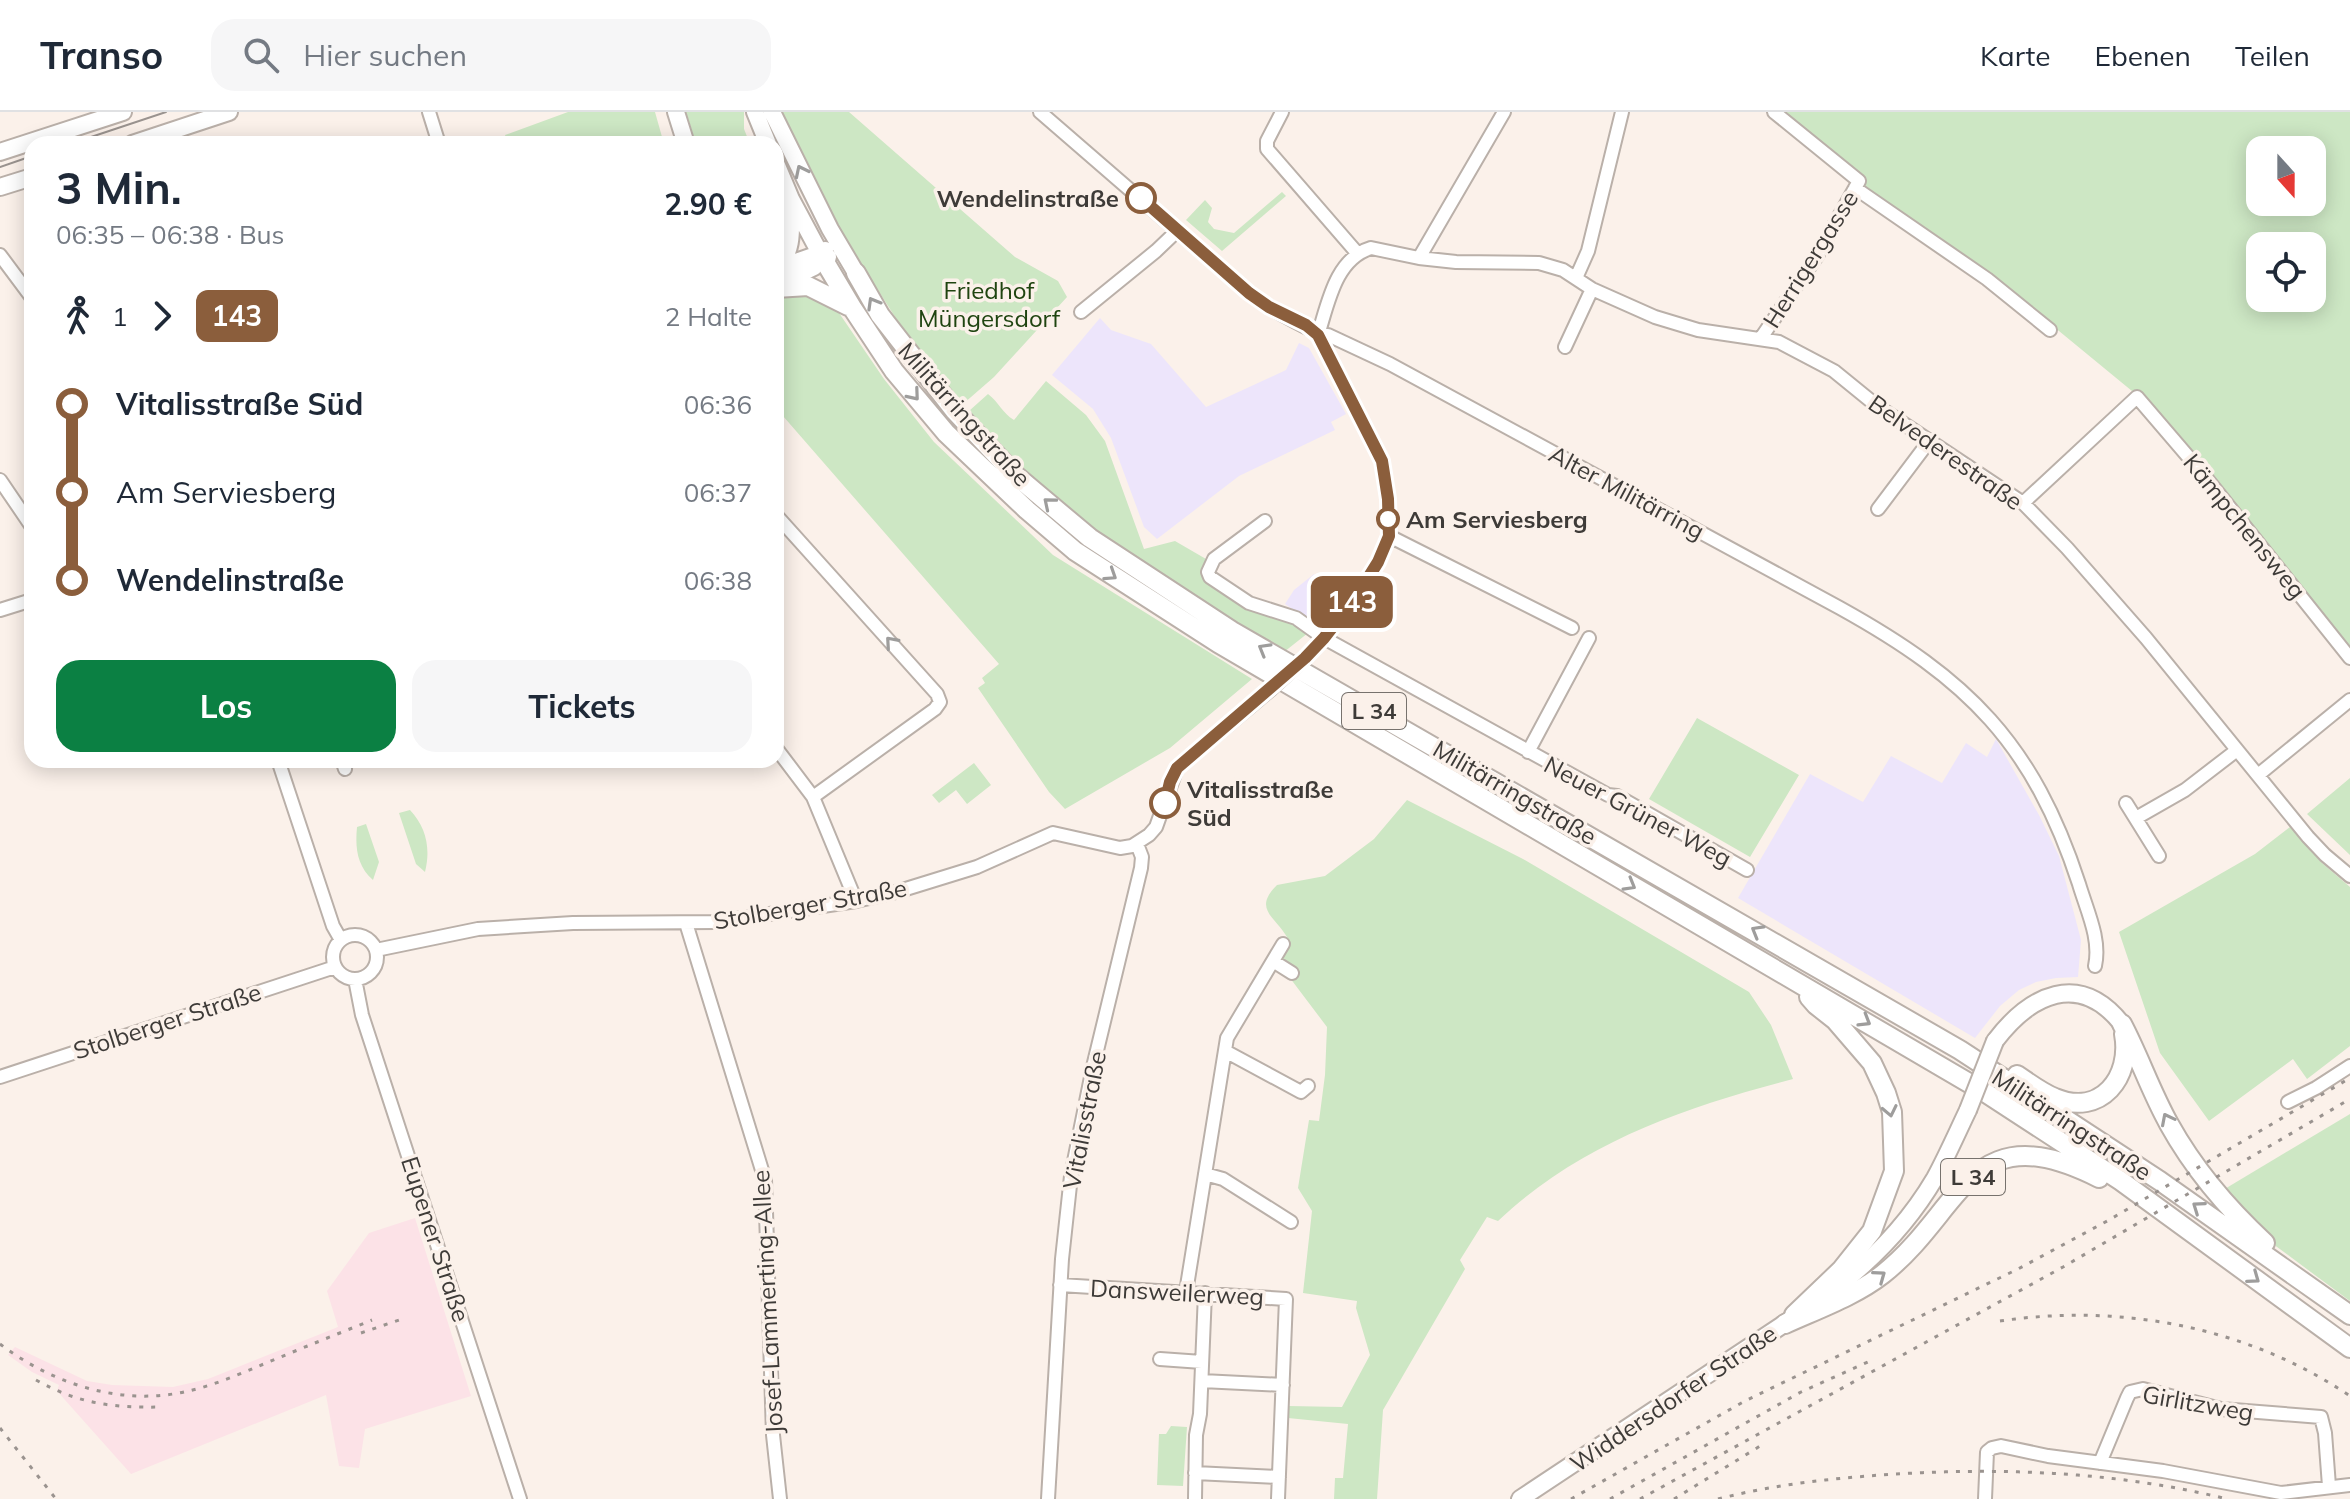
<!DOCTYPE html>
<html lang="de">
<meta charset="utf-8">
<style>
body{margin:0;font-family:Mulish,sans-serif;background:#f6f6f7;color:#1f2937;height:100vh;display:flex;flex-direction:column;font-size:30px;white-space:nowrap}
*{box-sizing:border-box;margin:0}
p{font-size:26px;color:#747a83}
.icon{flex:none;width:44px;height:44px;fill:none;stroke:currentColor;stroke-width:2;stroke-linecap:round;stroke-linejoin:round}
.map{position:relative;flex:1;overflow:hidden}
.side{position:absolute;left:24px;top:24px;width:760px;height:632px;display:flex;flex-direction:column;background:#fff;border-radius:24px;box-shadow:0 4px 20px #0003}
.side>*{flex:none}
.badge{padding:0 16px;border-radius:12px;font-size:28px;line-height:52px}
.needle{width:52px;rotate:159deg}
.buttons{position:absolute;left:2246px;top:24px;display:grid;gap:16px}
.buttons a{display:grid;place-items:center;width:80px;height:80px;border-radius:16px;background:#fff;box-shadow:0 4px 20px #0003;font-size:40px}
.map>.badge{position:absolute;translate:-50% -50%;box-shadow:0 0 0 4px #fff}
.legs{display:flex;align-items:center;gap:12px;height:88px;padding:0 32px;font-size:26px}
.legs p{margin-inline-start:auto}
.overview{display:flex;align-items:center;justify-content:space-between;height:136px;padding:0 32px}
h1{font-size:44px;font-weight:700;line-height:60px}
.action{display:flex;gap:16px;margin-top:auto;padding:16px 32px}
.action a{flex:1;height:92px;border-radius:24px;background:#0b8043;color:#fff;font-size:32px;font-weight:700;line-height:92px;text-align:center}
.action a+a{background:#f6f6f7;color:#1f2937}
ul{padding:0 32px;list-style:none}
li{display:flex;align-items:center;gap:28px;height:88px;font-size:30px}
li i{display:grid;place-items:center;width:12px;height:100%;margin:0 10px;background:currentColor}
li i::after{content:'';width:20px;height:20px;margin:-10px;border:6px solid;border-radius:50%;background:#fff}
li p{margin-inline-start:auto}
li:first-child i{background:linear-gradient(#0000 50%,currentColor 0)}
li:last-child i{background:linear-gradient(currentColor 50%,#0000 0)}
header{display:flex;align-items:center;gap:48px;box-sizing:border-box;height:112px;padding:0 40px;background:#fff;border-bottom:2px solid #e0e1e3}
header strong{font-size:38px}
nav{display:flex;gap:44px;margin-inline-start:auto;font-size:28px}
.search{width:560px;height:72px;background:#f6f6f7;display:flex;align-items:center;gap:20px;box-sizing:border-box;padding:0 28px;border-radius:24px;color:#747a83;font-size:30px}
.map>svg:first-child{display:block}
</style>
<header>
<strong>Transo</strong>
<div class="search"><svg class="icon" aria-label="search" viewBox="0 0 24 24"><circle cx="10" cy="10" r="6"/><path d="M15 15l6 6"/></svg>Hier suchen</div>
<nav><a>Karte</a><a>Ebenen</a><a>Teilen</a></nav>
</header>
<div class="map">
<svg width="2350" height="1387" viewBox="0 0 2350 1387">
<rect width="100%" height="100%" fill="#fbf1ea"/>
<path fill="#fce2e7" d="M415,1106L471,1284L365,1317L359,1356L339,1354L326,1283L131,1362L57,1279L59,1273L32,1260L8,1243L15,1235L87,1269L112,1273L173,1275L208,1267L338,1215L327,1179L369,1121Z"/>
<path fill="#ede5fb" d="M1100,206L1111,218L1151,232L1206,295L1286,258L1299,231L1309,236L1346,302L1331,310L1335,318L1239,364L1157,427L1144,415L1111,326L1093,297L1052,263Z
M1314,462L1339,490L1313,511L1285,492L1294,478Z
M1996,627L2039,703L2059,744L2081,828L2078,865L2056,866L2036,870L2019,878L2000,894L1975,926L1738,786L1810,662L1863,690L1891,644L1942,671L1966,631L1987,645Z"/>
<path fill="#cde7c4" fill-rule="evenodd" d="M568,0H655L664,32H508L505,23Z
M686,0H744V17L750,32H696Z
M782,0H849L1015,145L1058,169L1067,185L994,265L963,292L897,208L839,117Z
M1776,0H2350V537L2149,293L2059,219L1938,126L1865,78L1863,72ZM2260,38H2312V90H2260ZM2260,134H2312V186H2260Z
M1282,80L1286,84L1222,139L1186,108L1205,88L1212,96L1208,110L1214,117L1234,121Z
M812,181L835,195L884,267L934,330L1053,443L1252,567L1170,636L1065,697L1049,680L978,576L985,571L982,566L999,552L776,296V184Z
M1046,269L1086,303L1105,329L1144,437L1175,429L1206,447C1201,456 1200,461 1207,468L1293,510L1308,521L1284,540C1201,491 1120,441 1046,378C1019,354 990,329 969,299L988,282C999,290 1002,301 1014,308Z
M1697,606L1799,663L1750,745L1649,687Z
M974,651L991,673L967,692L956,678L939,691L932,683Z
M2350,666V743L2307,702Z
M1407,688L1523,747L1749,880L1771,913L1793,967C1685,995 1580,1031 1498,1109L1487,1105L1460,1148L1465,1157L1383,1298L1377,1387H1334L1335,1366H1343L1348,1312L1288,1306L1286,1297L1289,1294L1342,1295L1370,1243L1356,1196L1357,1189L1303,1181L1312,1099L1298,1076L1309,1008L1319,1009L1325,963L1327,915L1290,866L1281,842L1289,829C1278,805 1251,799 1277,773L1325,764L1374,727Z
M410,698C426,715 431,736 425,760L416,752L399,701Z
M366,712L379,750L373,768C357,754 355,736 357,715Z
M2290,715L2322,751L2350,775V934L2307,967L2293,947L2209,1009L2160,941L2119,820L2255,742Z
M2350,1002V1189L2273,1132L2223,1078Z
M1171,1314L1187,1315L1183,1374L1157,1373L1159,1322H1166Z"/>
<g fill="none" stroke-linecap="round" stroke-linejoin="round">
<defs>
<path id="minor" d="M429,0L439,32
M1040,0L1249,181C1263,192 1314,223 1328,223L1390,252L1840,496C1968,567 2033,631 2079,772C2087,799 2101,827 2095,854
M1282,0L1267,29V37L1358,142
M1855,76L1987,167L2050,218
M0,143L32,186
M1419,146L1504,0
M1576,166L1588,139L1622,0
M1081,200L1156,139L1178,118
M1761,226L1817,144L1859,69L1774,0
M1565,235L1592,177
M0,368L32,415
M2023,391L2137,285L2203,362L2350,546
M1878,397L1930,328
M776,403L937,582L940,590L935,597L813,685
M1265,409L1214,447L1208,460L1210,465L1249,491L1296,506L1324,526L1608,683L1617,684L1747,758
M1389,424L1572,516
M0,498L32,488
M1305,546L1324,526L1358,482L1378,450L1389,424L1388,387L1382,349L1318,223C1328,192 1335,147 1371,136L1419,146L1456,150L1539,151L1563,158L1592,177L1655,205L1698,218L1779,230L1834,259L1877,294L2023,391L2067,436L2146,526L2308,725L2325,743L2350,764
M776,636L813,685L856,789
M1528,640L1589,526
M278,648L333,814L341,828
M342,648L345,657
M2258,663L2350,588
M2126,691L2159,744
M2136,706L2185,678L2237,638
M686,811L765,1068L773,1323L780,1387
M333 845a22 22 0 1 1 44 0a22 22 0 1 1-44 0Z
M376,838L478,817L573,811L716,810L856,789L896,780L977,755L1053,721L1120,736L1132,734L1149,723L1156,715L1177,656L1270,578
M1273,849L1292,861
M355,867L362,903L520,1387
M1225,939L1301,980L1308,974
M0,965L335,855
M2288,990L2316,976L2350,954
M1205,1062L1223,1067L1291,1110
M1060,1173L1286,1187L1278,1387
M1186,1180L1227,926L1283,832
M1160,1247L1202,1250
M1202,1269L1283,1273
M2100,1351L2127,1286L2130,1280L2143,1277L2221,1297L2321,1305L2325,1321L2329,1374
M1195,1361L1279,1365
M1048,1387L1062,1147L1071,1064L1093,955L1141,756L1142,745L1137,732
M1195,1387L1196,1323L1200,1302L1205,1181
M1985,1387L1987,1340L1992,1336L2001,1334L2048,1344L2163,1359L2281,1381L2350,1373"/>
<path id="major" d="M676,0L686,32
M755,0L768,32
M772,0L830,117L856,161
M132,32L229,0
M0,40L123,0
M776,51L791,87L822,145
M0,75L32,65
M776,157L813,144L828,145
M777,157C794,138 791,117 791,93
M776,173L814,155L825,138
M1995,929C2030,883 2079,858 2122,912
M1815,1191C1863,1158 1905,1117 1935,1066C1947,1044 1957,1021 1968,998
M1520,1387L1796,1204"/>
<path id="highway" d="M822,145L853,197L894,259L946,321L1027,398L1075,439L1218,531L1986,981L2121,1069L2350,1236
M856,161L880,203L954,298L1015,363L1090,426L1232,519L1960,938L2160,1069L2350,1203
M776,176L808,174L848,194
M2122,912C2139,944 2151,980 2169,1012C2194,1057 2227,1096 2265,1131
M2017,963C2029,971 2042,981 2055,986C2101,1005 2132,965 2124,922
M1794,1203L1841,1158L1872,1119L1894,1059L1892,1000L1886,981L1872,951L1835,908L1816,893L1809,885
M1785,1212C1818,1197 1855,1184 1883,1162C1964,1098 1968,1000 2099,1066"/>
</defs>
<use href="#minor" stroke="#bab0a9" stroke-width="16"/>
<use href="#major" stroke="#bab0a9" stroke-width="20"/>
<use href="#highway" stroke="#bab0a9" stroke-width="22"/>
<use href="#minor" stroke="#fff" stroke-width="12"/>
<use href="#major" stroke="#fff" stroke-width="16"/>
<use href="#highway" stroke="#fff" stroke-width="18"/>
<path stroke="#9a938f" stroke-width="2" d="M70,32L166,0
M0,55L32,44"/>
<path stroke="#9a938f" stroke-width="3" stroke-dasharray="4 8" stroke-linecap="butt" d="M2000,1209C2121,1191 2248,1215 2350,1284
M361,1221L399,1208
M0,1232C51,1271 119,1294 184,1280C209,1275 235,1264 259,1254C297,1238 335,1223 372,1208
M36,1268C79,1292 113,1296 162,1295
M0,1316L56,1387
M1571,1387L1745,1289L2018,1157L2109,1108L2350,966
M1610,1387L1801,1280L1870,1249
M1640,1387L2063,1155L2350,987
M1674,1387L1765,1331
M1718,1387C1772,1373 1826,1367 1881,1363C1997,1355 2114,1359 2227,1387"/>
<defs>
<path id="minor-bridge" d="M1270,578L1305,546"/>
<path id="major-bridge" d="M1968,998L1995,929"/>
</defs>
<use href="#minor-bridge" stroke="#bab0a9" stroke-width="16" stroke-linecap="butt"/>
<use href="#major-bridge" stroke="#bab0a9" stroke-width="20" stroke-linecap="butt"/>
<use href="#minor-bridge" stroke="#fff" stroke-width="12"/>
<use href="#major-bridge" stroke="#fff" stroke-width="16"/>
</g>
<defs><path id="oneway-chevron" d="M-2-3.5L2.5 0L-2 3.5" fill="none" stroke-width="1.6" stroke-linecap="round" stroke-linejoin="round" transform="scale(2)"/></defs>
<g stroke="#9e9d9c">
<use href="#oneway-chevron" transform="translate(801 59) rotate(-116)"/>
<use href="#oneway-chevron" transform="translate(873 191) rotate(-120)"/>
<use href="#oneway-chevron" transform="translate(914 283) rotate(50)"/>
<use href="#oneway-chevron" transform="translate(1049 391) rotate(-140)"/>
<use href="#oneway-chevron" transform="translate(1111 463) rotate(33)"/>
<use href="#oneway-chevron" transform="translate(891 530) rotate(-131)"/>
<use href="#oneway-chevron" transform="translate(1264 537) rotate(-150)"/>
<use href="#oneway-chevron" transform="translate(1630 773) rotate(30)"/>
<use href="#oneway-chevron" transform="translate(1757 819) rotate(-150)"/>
<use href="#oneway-chevron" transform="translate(1865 909) rotate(31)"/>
<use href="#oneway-chevron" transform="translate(1890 999) rotate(78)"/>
<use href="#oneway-chevron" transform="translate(2167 1007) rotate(-117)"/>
<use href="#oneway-chevron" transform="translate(2198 1095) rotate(-145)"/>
<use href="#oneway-chevron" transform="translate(1880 1164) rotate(-36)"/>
<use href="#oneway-chevron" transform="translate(2254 1166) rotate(36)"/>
</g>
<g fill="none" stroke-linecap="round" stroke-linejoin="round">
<defs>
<path id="line-1" d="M1141,86L1249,181L1269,195L1306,213L1318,223L1382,349L1388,387L1389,424L1378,450L1358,482L1324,526L1305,546L1177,656L1170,670L1165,691"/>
</defs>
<use href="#line-1" stroke="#fff" stroke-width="18"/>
<use href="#line-1" stroke="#8b5e3c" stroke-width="12"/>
</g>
<g fill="#fff" stroke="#8b5e3c" stroke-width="4">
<circle cx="1141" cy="86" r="14"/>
<circle cx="1388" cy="407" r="10"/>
<circle cx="1165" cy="691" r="14"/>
</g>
<g text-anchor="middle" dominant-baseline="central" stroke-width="7" stroke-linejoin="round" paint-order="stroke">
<g fill="#fbf1ea" stroke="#77726d" stroke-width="2">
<rect x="1342" y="581" width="64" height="36" rx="6"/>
<rect x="1941" y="1047" width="64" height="36" rx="6"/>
</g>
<g font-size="22" font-weight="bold" fill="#3e3b38">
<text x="1374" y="599">L 34</text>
<text x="1973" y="1065">L 34</text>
</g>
<g font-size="24" font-weight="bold" fill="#3e3b38" stroke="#fbf1ea" text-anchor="start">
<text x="1119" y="86" text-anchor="end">Wendelinstraße</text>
<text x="1406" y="407">Am Serviesberg</text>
<text x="1187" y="677">Vitalisstraße<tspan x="1187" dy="28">Süd</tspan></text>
</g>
<g font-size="24" fill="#3e3b38" stroke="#fbf1ea">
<text transform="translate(1810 147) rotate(-58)">Herrigergasse</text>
<text transform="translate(965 302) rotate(48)">Militärringstraße</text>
<text transform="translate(1946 340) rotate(35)">Belvederestraße</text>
<text transform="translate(1627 380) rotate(28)">Alter Militärring</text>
<text transform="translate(2245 414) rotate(51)">Kämpchensweg</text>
<text transform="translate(1515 680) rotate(30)">Militärringstraße</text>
<text transform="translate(1638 699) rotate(28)">Neuer Grüner Weg</text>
<text transform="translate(810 792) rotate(-10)">Stolberger Straße</text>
<text transform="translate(167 909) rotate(-18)">Stolberger Straße</text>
<text transform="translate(1084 1008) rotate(-79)">Vitalisstraße</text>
<text transform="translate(2072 1012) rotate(33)">Militärringstraße</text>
<text transform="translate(436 1127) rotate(72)">Eupener Straße</text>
<text transform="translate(1177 1180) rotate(3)">Dansweilerweg</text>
<text transform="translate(767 1190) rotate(-93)">Josef-Lammerting-Allee</text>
<text transform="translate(1673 1286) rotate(-34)">Widdersdorfer Straße</text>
<text transform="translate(2198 1291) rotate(10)">Girlitzweg</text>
</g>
<g font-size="24" fill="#1f4410" stroke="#fbf1ea">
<text x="989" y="178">Friedhof<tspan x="989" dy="28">Müngersdorf</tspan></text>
</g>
</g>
</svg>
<div class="buttons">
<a><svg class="needle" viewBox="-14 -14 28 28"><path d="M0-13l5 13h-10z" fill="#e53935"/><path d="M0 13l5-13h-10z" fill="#747a83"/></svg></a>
<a><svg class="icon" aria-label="locate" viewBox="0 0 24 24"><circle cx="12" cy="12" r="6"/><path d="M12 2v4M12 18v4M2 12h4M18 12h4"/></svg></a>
</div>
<b class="badge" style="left:1352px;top:490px;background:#8b5e3c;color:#fff">143</b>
<section class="side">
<div class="overview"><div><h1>3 Min.</h1><p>06:35 – 06:38 · Bus</p></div><b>2.90 €</b></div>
<div class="legs"><svg class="icon" aria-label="walk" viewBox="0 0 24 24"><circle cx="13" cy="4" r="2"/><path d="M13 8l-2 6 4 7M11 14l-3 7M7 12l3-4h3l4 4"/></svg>1<svg class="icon" aria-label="forward" viewBox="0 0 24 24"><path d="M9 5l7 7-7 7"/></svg><b class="badge" style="background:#8b5e3c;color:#fff">143</b><p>2 Halte</p></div>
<ul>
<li><i style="color:#8b5e3c"></i><b>Vitalisstraße Süd</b><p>06:36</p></li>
<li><i style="color:#8b5e3c"></i><span>Am Serviesberg</span><p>06:37</p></li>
<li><i style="color:#8b5e3c"></i><b>Wendelinstraße</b><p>06:38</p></li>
</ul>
<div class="action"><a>Los</a><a>Tickets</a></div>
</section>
</div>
